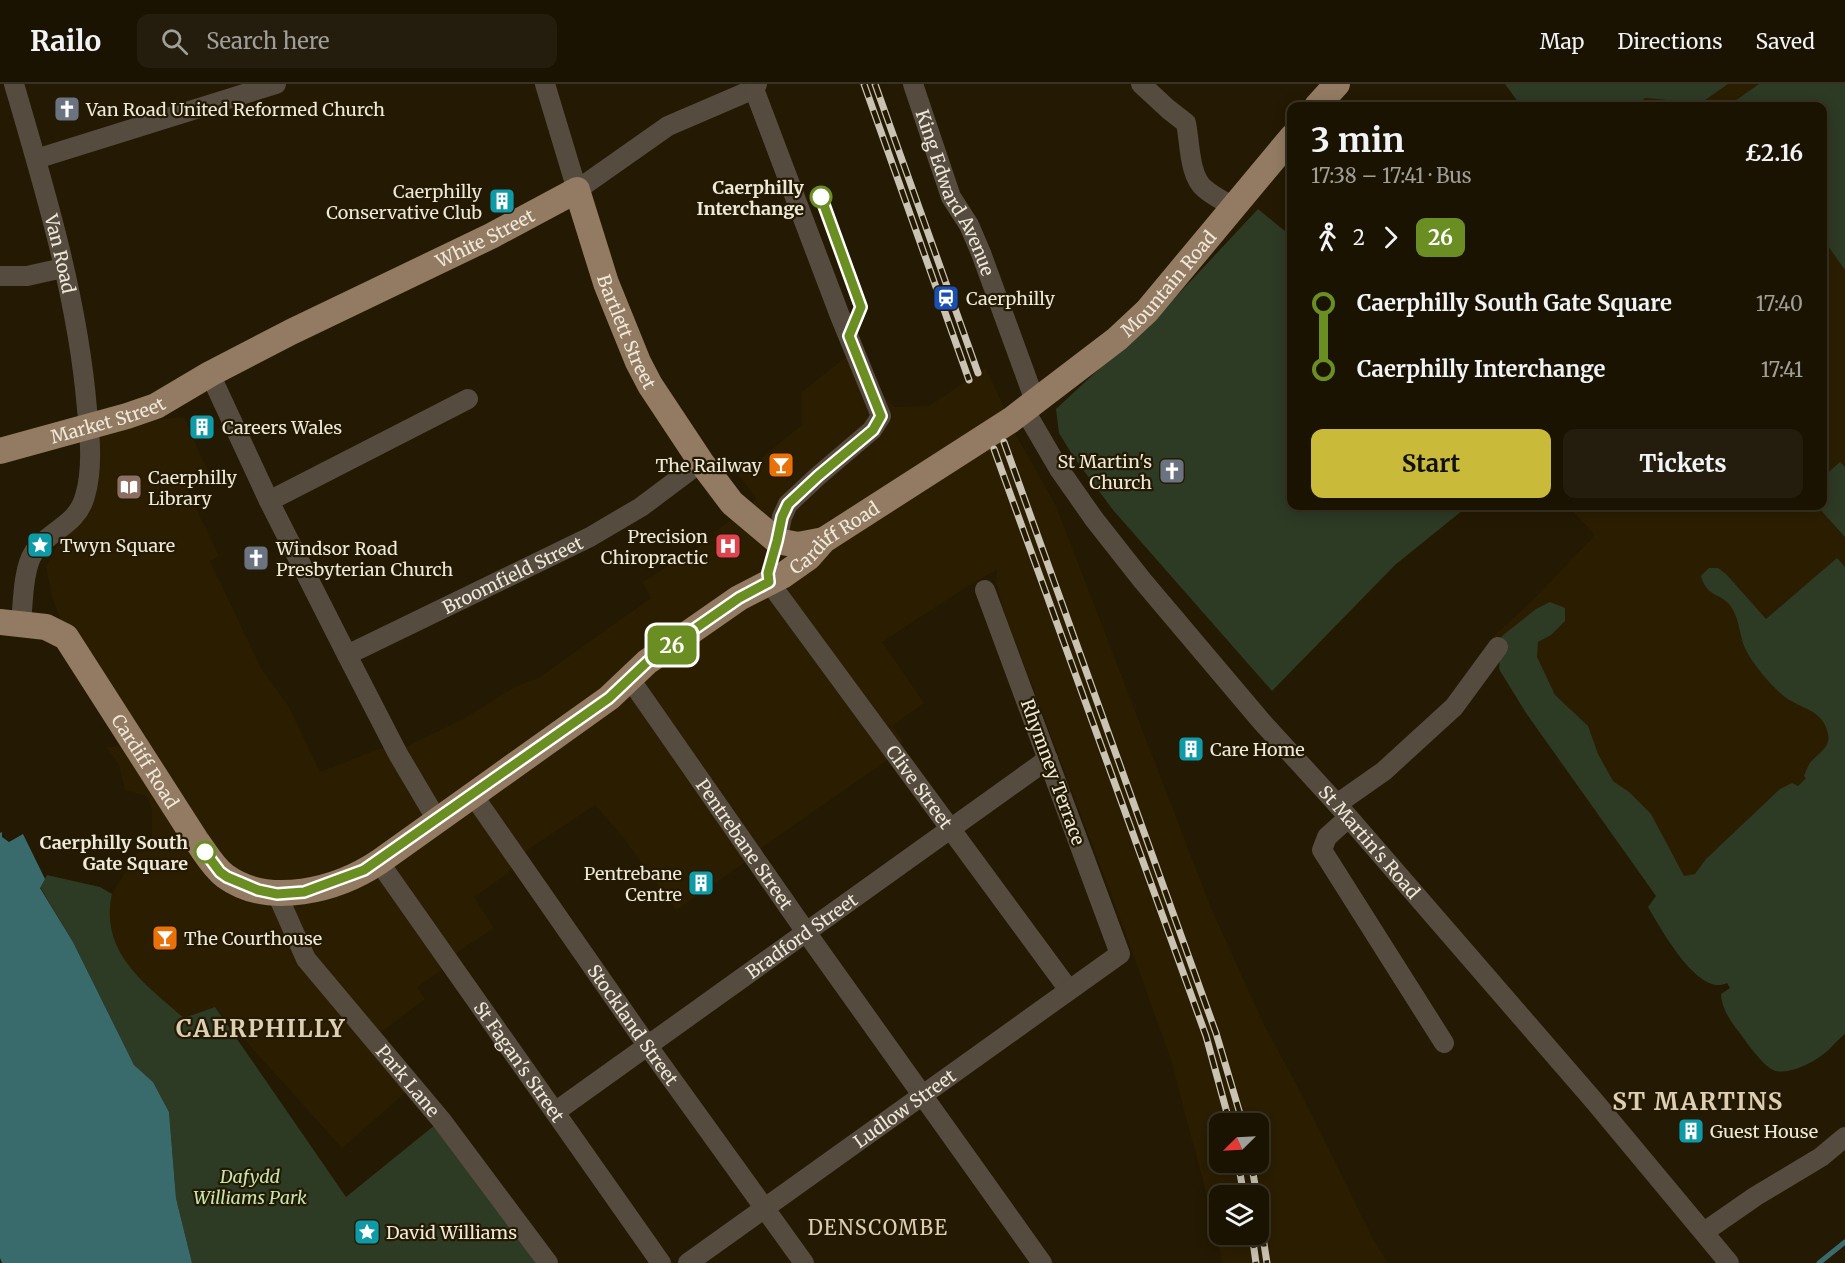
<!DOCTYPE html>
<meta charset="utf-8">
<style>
body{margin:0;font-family:Merriweather,serif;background:#241c0c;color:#f1f3f6;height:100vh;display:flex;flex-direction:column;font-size:22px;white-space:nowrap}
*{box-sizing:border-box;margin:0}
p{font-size:20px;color:#a09e99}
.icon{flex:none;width:33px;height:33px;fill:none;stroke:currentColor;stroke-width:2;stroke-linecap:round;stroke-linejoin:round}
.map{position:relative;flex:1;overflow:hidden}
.side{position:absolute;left:1287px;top:18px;width:540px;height:408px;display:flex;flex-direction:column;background:#1b1302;border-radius:12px;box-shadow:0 3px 15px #0003,0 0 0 2px #393224}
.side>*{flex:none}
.badge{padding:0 12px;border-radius:9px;font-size:21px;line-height:39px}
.needle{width:39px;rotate:246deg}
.tools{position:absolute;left:1209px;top:1029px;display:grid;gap:12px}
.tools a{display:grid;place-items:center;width:60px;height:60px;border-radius:12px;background:#1b1302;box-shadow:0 3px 15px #0003,0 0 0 2px #393224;font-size:30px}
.map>.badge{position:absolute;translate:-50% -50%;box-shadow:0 0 0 3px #fff}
.legs{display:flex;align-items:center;gap:9px;height:66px;padding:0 24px;font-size:20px}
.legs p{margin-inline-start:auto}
.headline{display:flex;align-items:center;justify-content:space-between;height:102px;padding:0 24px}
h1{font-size:33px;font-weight:700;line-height:45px}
.action{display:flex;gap:12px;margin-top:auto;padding:12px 24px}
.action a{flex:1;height:69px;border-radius:12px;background:#c9ba3a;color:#111;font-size:24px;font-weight:700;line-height:69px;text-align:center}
.action a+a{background:#241c0c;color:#f1f3f6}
ul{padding:0 24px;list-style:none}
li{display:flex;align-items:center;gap:21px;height:66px;font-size:22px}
li i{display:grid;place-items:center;width:9px;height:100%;margin:0 8px;background:currentColor}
li i::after{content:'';width:15px;height:15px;margin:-8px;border:4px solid;border-radius:50%;background:#1b1302}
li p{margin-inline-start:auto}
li:first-child i{background:linear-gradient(#0000 50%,currentColor 0)}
li:last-child i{background:linear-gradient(currentColor 50%,#0000 0)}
header{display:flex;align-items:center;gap:36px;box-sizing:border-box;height:84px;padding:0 30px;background:#1b1302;border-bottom:2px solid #393224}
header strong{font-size:28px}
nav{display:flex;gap:33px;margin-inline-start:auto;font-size:21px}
.search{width:420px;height:54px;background:#241c0c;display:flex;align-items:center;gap:15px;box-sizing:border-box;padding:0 21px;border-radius:12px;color:#a09e99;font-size:22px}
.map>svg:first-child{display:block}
</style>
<header>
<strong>Railo</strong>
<div class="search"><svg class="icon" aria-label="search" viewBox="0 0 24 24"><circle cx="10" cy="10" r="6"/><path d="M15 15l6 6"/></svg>Search here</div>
<nav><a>Map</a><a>Directions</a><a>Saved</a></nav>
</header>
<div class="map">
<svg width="1845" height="1179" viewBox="0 0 1845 1179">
<rect width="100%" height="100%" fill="#241902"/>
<path fill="#2b1e00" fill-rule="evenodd" d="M1728,0H1845V655L1699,800L1656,812L1526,629L1499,585L1501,571L1494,552L1530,519L1595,451L1568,422H1822V22H1637L1645,14L1701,19Z
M846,273L894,323L929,322L986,284L1016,351L1056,422L1211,824L1265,943L1300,1007L1373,1155L1388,1179H1222L1215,1142L1171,976L1126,850L1005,530L996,499L997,486L976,497L882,558L924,619L892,642L903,658L886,677L764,762L747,777L676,826L623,753L595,721L529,765L508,789L474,813L494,844L459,867L439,888L417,903L425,915L379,950L301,866L412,1003L342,1064L215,923L184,934L141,897L127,881L117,864L111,846L109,825L112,810L137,769L152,766V725L147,712L125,706L119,681L106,663L127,662L77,578L52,513L46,482L62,454L90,427L97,396L99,351L107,341L184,333L208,388L185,401L219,472L210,477L262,586L289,623L320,688L379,665L408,662L465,634L515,603L540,593L651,514L643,498L715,452L714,449L757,415L737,389L745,382L754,380L802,341V308ZM1220,1040H1258V1078H1220ZM1220,1112H1258V1150H1220Z"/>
<path fill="#2d3a24" d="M1505,0H1728L1701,19L1645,14L1637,22H1521Z
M1759,0H1845V186L1823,155L1822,22H1728Z
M1258,125L1291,152L1292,422H1468L1395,481L1272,607L1113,426L1073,372L1059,349L1056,325L1171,218Z
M1840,378L1845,383V453L1817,422H1822L1823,393Z
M1837,474L1845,483V950C1837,956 1830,966 1821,972C1810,980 1786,992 1773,986C1764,982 1750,963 1744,955C1734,941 1722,928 1721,910L1730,904L1727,899C1698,914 1660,843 1648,823L1656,812L1526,629L1499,585L1502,552L1536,525L1550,518L1565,524V537L1551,551L1538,558L1537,573L1555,611L1588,642L1598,670L1613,697L1629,708L1651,730L1684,792L1695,790L1706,775L1780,705L1792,699L1798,702L1806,694L1804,692C1806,688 1807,683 1810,679C1817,670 1831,664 1828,650C1824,626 1801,625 1785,613C1771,602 1748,575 1743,559C1739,545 1738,531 1729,520C1718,508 1707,513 1701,492L1709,484H1718L1726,490L1766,535Z
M47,791L100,803L112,810C99,868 145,900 184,934L215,923L346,1113L441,1036L551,1179H192L176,1114L169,1028L153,998L134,981L73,858L40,803Z"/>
<path fill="#396b6c" d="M2,748V753L9,758L23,750L45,795L40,804L73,858L134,981L153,998L169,1028L176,1114L192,1179H2L0,1174V749Z"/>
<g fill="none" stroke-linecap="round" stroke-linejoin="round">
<path stroke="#396b6c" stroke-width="5" d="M1819,1179L1845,1158"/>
<g stroke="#564b3f" stroke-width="20">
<path id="s1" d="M14,0C45,106 78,215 87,325C90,352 93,385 85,412C77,442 49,446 34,468C23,484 23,520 21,539"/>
<path d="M545,0L577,106L668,42L754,5"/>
<path d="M757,0L754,5L840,232L881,332L872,346L818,392L788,420L782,433L777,457"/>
<path id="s2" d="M913,0L951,113L969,141L981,169L1035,317"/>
<path d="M1141,0L1168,25L1186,39C1190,58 1189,93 1205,105C1213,112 1224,117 1233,123"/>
<path d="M36,75L276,0"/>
<path d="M0,192H27L63,184"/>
<path d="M210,290L269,417L347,571L398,670L437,736"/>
<path id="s3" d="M1024,325L1059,385L1094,435L1142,496L1262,638L1337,720L1595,1018L1729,1179"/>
<path d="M269,417L468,315"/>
<path id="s4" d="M769,498L1069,906"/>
<path id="s5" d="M347,571L590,453L641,423L701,378"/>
<path id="s6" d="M630,595L806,848L1042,1179"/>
<path id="s7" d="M473,711L647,961L804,1179"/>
<path d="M1337,720L1384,687L1454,623L1498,563"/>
<path d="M1348,734L1327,753L1322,766L1444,959"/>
<path id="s8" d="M379,778L661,1179"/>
<path id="s9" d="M277,810L306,875L442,1037L548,1179"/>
<path id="s10" d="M555,1028L1048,675"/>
<path d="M1704,1148L1756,1112L1821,1073L1845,1053"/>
<path id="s11" d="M688,1179L1120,870L985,506"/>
</g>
<g stroke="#927b62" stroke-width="26">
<path d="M1317,22L1337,0"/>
<path id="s12" d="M0,367L127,332L156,322L210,290L291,248L491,152L577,106L606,199L638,278L650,301L701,378L732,419L777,457L798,461L824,456"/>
<path id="s13" d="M0,538L46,543L66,553L196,756C205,768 213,783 225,792C269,824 337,806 379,778L609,614L647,578L739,514L782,492L809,473L824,456L1011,336L1117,255L1147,227L1292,53"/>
</g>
<defs>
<path id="rail" d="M864,0L969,296
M875,0L978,289
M1004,358L1216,949L1243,1040
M994,365L1206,952L1230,1040
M1238,1078L1244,1112
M1251,1078L1257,1112
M1258,1121L1267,1179
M1252,1150L1256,1179"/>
</defs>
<use href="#rail" stroke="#cac3b3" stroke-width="7"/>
<use href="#rail" stroke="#241902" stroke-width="4.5" stroke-dasharray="14" stroke-linecap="butt"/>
</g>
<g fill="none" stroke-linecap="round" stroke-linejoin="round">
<defs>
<path id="line-1" d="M205,768L220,788L227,793L258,806L277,810L304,808L364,786L609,614L647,578L739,514L769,498L768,489L777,457L782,433L788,420L818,392L873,346L881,332L849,252L861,223L821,113"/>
</defs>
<use href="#line-1" stroke="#fff" stroke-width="14"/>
<use href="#line-1" stroke="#6b8e23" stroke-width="9"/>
</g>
<defs>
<symbol id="church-square" viewBox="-11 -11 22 22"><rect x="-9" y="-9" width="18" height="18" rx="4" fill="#6b7280" stroke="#241902"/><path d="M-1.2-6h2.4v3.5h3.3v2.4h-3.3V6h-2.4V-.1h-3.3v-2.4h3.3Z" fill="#fff"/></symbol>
<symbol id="building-square" viewBox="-11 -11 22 22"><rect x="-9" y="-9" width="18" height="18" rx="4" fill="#0f9aa8" stroke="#241902"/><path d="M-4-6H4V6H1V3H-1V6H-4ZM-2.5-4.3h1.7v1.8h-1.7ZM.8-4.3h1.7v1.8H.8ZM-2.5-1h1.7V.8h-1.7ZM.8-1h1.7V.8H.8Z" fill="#fff"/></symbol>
<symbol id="station-square" viewBox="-11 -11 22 22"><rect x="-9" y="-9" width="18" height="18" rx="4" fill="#1a4fb4" stroke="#241902"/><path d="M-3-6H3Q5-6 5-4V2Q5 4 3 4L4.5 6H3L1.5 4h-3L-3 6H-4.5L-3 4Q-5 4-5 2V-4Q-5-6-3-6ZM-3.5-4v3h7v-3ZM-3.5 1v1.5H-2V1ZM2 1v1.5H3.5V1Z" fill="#fff"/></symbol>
<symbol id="bar-square" viewBox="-11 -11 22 22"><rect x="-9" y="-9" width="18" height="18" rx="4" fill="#e8710a" stroke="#241902"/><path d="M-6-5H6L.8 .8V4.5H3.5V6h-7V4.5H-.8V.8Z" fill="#fff"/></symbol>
<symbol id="library-square" viewBox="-11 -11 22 22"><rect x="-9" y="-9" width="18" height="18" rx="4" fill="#8d6e63" stroke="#241902"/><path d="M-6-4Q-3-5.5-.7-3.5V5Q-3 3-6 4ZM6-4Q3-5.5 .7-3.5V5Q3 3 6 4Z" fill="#fff"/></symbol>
<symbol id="sight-square" viewBox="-11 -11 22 22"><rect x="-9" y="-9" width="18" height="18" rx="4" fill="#0f9aa8" stroke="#241902"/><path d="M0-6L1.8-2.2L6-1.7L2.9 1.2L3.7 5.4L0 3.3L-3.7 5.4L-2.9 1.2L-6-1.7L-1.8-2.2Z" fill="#fff"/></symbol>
<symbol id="hospital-square" viewBox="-11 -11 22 22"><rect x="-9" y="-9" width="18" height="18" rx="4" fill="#e0444e" stroke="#241902"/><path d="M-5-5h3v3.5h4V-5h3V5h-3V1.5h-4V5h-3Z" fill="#fff"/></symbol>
</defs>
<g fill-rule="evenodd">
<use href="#church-square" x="52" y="10" width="30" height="30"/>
<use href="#building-square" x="487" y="102" width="30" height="30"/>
<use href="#station-square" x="931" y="199" width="30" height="30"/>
<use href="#building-square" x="187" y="328" width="30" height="30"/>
<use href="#bar-square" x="766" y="366" width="30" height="30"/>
<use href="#church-square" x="1157" y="372" width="30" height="30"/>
<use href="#library-square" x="114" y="388" width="30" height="30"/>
<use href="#sight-square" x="25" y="446" width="30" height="30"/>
<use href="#hospital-square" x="713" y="447" width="30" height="30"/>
<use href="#church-square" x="241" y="459" width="30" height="30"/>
<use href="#building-square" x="1176" y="650" width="30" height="30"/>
<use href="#building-square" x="686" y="784" width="30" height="30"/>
<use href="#bar-square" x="150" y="839" width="30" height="30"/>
<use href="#building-square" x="1676" y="1032" width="30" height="30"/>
<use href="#sight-square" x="352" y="1133" width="30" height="30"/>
</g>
<g fill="#fff" stroke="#6b8e23" stroke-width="3">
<circle cx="821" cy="113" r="10"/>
<circle cx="205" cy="768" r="10"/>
</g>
<g text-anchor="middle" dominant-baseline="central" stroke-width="4.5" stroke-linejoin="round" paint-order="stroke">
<g font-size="18" fill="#efe9da" stroke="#241902" text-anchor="start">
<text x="86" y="25">Van Road United Reformed Church</text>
<text x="482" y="107" text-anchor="end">Caerphilly<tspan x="482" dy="21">Conservative Club</tspan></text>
<text x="966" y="214">Caerphilly</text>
<text x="222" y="343">Careers Wales</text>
<text x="1152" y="377" text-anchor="end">St Martin's<tspan x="1152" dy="21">Church</tspan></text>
<text x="762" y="381" text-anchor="end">The Railway</text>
<text x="148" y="393">Caerphilly<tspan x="148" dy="21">Library</tspan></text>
<text x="708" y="452" text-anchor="end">Precision<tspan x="708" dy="21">Chiropractic</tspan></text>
<text x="60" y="461">Twyn Square</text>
<text x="276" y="464">Windsor Road<tspan x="276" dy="21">Presbyterian Church</tspan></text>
<text x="1210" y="665">Care Home</text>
<text x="682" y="789" text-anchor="end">Pentrebane<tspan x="682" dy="21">Centre</tspan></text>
<text x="184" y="854">The Courthouse</text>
<text x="1710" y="1047">Guest House</text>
<text x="386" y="1148">David Williams</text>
</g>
<g font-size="18" font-weight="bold" fill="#efe9da" stroke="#241902" text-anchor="end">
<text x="804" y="103">Caerphilly<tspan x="804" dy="21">Interchange</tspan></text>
<text x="188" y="758">Caerphilly South<tspan x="188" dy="21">Gate Square</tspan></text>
</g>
<g font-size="18" fill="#efe9da" stroke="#241902">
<text stroke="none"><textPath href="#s2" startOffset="117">King Edward Avenue</textPath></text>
<text stroke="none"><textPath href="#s12" startOffset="532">White Street</textPath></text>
<text stroke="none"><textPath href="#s1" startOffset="176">Van Road</textPath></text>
<text stroke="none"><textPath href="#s13" startOffset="1502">Mountain Road</textPath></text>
<text stroke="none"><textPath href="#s12" startOffset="786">Bartlett Street</textPath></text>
<text stroke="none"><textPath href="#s12" startOffset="112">Market Street</textPath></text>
<text stroke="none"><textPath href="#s13" startOffset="1080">Cardiff Road</textPath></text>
<text stroke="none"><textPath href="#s5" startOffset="184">Broomfield Street</textPath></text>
<text stroke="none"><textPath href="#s13" startOffset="216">Cardiff Road</textPath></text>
<text transform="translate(1053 688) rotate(70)">Rhymney Terrace</text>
<text stroke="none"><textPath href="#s4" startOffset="254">Clive Street</textPath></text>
<text stroke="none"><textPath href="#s3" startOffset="555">St Martin's Road</textPath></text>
<text stroke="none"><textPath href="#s6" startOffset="201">Pentrebane Street</textPath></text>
<text stroke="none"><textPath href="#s10" startOffset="303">Bradford Street</textPath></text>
<text stroke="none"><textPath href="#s7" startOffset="280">Stockland Street</textPath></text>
<text stroke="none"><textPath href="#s8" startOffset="244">St Fagan's Street</textPath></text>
<text stroke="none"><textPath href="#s9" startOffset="230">Park Lane</textPath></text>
<text stroke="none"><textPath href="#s11" startOffset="266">Ludlow Street</textPath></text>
</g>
<g font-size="18" font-style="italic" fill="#c4e7af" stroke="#241902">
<text x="250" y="1092">Dafydd<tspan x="250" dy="21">Williams Park</tspan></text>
</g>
<g font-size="20" letter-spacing="1.5" fill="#ddcfb3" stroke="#241902">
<text x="878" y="1143">DENSCOMBE</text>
</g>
<g font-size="24" font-weight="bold" letter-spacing="1.5" fill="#ddcfb3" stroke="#241902">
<text x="261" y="944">CAERPHILLY</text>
<text x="1698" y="1017">ST MARTINS</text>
</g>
</g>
</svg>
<div class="tools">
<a><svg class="needle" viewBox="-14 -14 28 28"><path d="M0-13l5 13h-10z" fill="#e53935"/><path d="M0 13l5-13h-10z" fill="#a09e99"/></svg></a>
<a><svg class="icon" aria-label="layers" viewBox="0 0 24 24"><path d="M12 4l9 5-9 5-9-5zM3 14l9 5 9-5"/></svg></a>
</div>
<b class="badge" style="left:672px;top:561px;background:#6b8e23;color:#fff">26</b>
<section class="side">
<div class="headline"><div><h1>3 min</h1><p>17:38 – 17:41 · Bus</p></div><b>£2.16</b></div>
<div class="legs"><svg class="icon" aria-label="walk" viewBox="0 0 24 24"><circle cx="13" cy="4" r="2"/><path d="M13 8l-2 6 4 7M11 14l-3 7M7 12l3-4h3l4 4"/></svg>2<svg class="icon" aria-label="forward" viewBox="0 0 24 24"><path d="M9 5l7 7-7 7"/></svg><b class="badge" style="background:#6b8e23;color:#fff">26</b></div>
<ul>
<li><i style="color:#6b8e23"></i><b>Caerphilly South Gate Square</b><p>17:40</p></li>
<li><i style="color:#6b8e23"></i><b>Caerphilly Interchange</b><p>17:41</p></li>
</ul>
<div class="action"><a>Start</a><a>Tickets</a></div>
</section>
</div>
